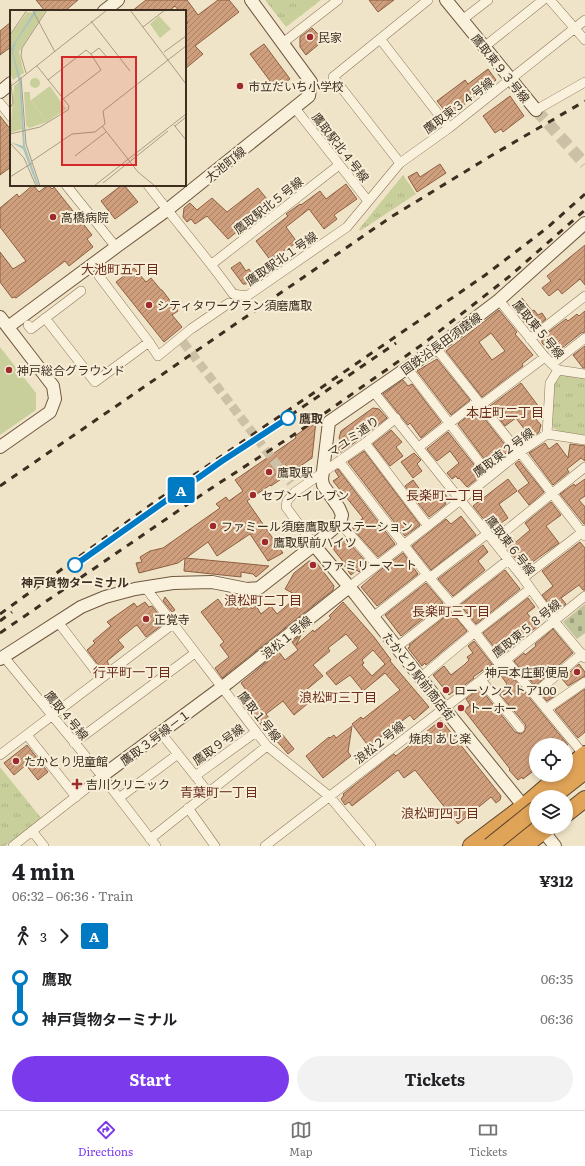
<!DOCTYPE html>
<meta charset="utf-8">
<style>
body{margin:0;font-family:Literata,"Noto Sans JP",serif;background:#f2f2f2;color:#202124;height:100vh;display:flex;flex-direction:column;font-size:15px;white-space:nowrap}
*{box-sizing:border-box;margin:0}
p{font-size:13px;color:#757577}
.icon{flex:none;width:22px;height:22px;fill:none;stroke:currentColor;stroke-width:2;stroke-linecap:round;stroke-linejoin:round}
.map{position:relative;height:846px;overflow:hidden}
.drawer{display:flex;flex-direction:column;background:#fff;flex:1}
.drawer>*{flex:none}
.badge{padding:0 8px;border-radius:3px;font-size:14px;line-height:26px}
.controls{position:absolute;left:529px;top:738px;display:grid;gap:8px}
.controls a{display:grid;place-items:center;width:44px;height:44px;border-radius:50%;background:#fff;box-shadow:0 2px 6px #0003;font-size:20px}
.map>.badge{position:absolute;translate:-50% -50%;box-shadow:0 0 0 2px #fff}
.legs{display:flex;align-items:center;gap:6px;height:44px;padding:0 12px;font-size:13px}
.legs p{margin-inline-start:auto}
.head{display:flex;align-items:center;justify-content:space-between;height:68px;padding:0 12px}
h1{font-size:22px;font-weight:700;line-height:30px}
.action{display:flex;gap:8px;margin-top:auto;padding:8px 12px}
.action a{flex:1;height:46px;border-radius:24px;background:#7c3aed;color:#fff;font-size:16px;font-weight:700;line-height:46px;text-align:center}
.action a+a{background:#f2f2f2;color:#202124}
ul{padding:0 12px;list-style:none}
li{display:flex;align-items:center;gap:14px;height:40px;font-size:15px}
li i{display:grid;place-items:center;width:6px;height:100%;margin:0 5px;background:currentColor}
li i::after{content:'';width:10px;height:10px;margin:-5px;border:3px solid;border-radius:50%;background:#fff}
li p{margin-inline-start:auto}
li:first-child i{background:linear-gradient(#0000 50%,currentColor 0)}
li:last-child i{background:linear-gradient(currentColor 50%,#0000 0)}
.menu{display:flex;justify-content:space-around;align-items:center;height:56px;border-top:1px solid #e0e0e0;background:#fff;font-size:11px;color:#757577}
.menu a{display:grid;justify-items:center;gap:2px}
.menu .active{color:#7c3aed}
.map>svg:first-child{display:block}
</style>
<div class="map">
<svg width="585" height="846" viewBox="0 0 585 846">
<defs>
<pattern id="cemetery-stones" width="16" height="16" patternUnits="userSpaceOnUse"><rect width="16" height="16" fill="#bfc49a"/><path d="M2 7V4a2 2 0 0 1 4 0v3zM10 15v-3a2 2 0 0 1 4 0v3z" fill="#9ca07d"/></pattern>
<pattern id="park-tufts" width="24" height="20" patternUnits="userSpaceOnUse"><rect width="24" height="20" fill="#c9cf9b"/><path d="M3 7l-1-3M5 7V3M7 7l1-3M15 17l-1-3M17 17v-4M19 17l1-3" fill="none" stroke="#aeb285"/></pattern>
<pattern id="building-hatch" width="6" height="6" patternUnits="userSpaceOnUse"><rect width="6" height="6" fill="#cf9f7d"/><path d="M-1 1l2-2M0 6l6-6M5 7l2-2" fill="none" stroke="#a98266"/></pattern>
</defs>
<rect width="100%" height="100%" fill="#f0e4c8"/>
<path fill="url(#cemetery-stones)" d="M585,604V633L577,639L563,622Z"/>
<path fill="url(#park-tufts)" d="M265,0H321L286,27Z
M403,175L416,194L360,231L359,229Z
M562,374L585,377V436C572,431 566,436 553,428L551,415L554,383Z
M0,767L41,818L5,846H0Z"/>
<path fill="#c9cf9b" d="M0,347L36,393V410L0,435Z"/>
<path fill="url(#building-hatch)" stroke="#8d5f41" fill-rule="evenodd" d="M36,0H78L65,11H45Z
M146,0H187L198,15L218,0H229L239,12L195,46L203,54L185,69V25L188,23L185,18V11H179L175,6L169,11H132Z
M369,0H394L378,12Z
M11,22V47L0,55V31Z
M312,28L324,40L306,55L300,47V37Z
M264,44L290,79L276,89L250,54Z
M488,69L496,80L449,116L437,101L465,80L468,84Z
M510,96L524,116L503,132L501,129L495,133L483,116Z
M0,116L11,130V167L0,175Z
M440,164L446,173L417,192L408,177L417,172L420,177Z
M346,184L357,199L334,215L337,219L324,229L309,209L286,227L297,242L271,261L256,241L288,216L286,214L300,204L301,205L320,191L326,199Z
M33,185L39,192L48,185L52,189L54,187L92,235L87,239L93,247L69,266L65,261L16,298L14,297L12,298L0,282V252L13,269L26,261L0,227V208L17,194L19,197Z
M122,185H124L138,202L115,219L101,201Z
M258,188L271,204L228,239L207,216L195,224L191,219L187,222L183,217L184,208L190,203L197,210L212,198L227,212Z
M585,245V285L580,279L562,294L558,289L549,296L542,288L551,281L547,276Z
M240,262L246,271L249,269L255,278L246,284H243L231,268Z
M134,268L146,282L151,278L161,290H162L178,311L172,315L182,327L164,342L116,282Z
M522,298L532,311L534,310L538,315L542,313L546,319L535,328H532L528,323L526,324L521,318L524,316L515,304Z
M499,310L517,332L515,334L533,355L522,364L523,366L482,397L446,351ZM491,333L505,351L492,360L479,342Z
M585,311V332L581,333L553,355L542,343V337L566,319L568,321L577,314L579,316Z
M585,346V368H583L573,355Z
M437,359L470,400L451,415L417,371Z
M403,380L408,386L412,384L441,422L421,438L410,423L408,425L383,394Z
M521,383L542,411L534,417L541,425L539,432L531,438L516,418L505,426L490,406Z
M373,408L379,409L387,418L361,438L337,455L338,448L343,444L339,438L341,431Z
M477,409L509,450L504,455L505,457L491,468L458,424Z
M316,421L312,458L271,486L270,485L247,501L283,553L268,561L250,534L217,556L208,542L186,558L269,566L256,577L253,574L241,572V577L184,571L185,558L178,563L139,573L136,563L142,562L140,557L150,551L163,548L220,508L216,504L226,497L229,501L243,491L235,480L296,438L295,436Z
M391,430L402,442L396,447L403,456L390,466L373,444Z
M448,432L482,475L467,487L459,478L458,479L456,476L452,479L447,473L459,463L450,451L437,461L427,449Z
M545,443L549,449L557,443L568,458L570,444L585,446V461L581,458L567,469L569,472L553,485L529,453Z
M364,451L420,525L405,536L348,462Z
M414,453L421,460L417,464L422,471L413,478L401,462Z
M519,461L544,492L529,505L518,491L529,483L515,464Z
M338,469L395,544L378,557L352,528L363,518L333,481L339,477L335,471Z
M508,479L517,491L499,504L508,518L501,523L503,525L494,532L473,506Z
M585,479V496L579,500L585,507V524H584L560,494L574,484L575,486Z
M413,480L424,495L432,489L438,496L443,492L449,499L445,502L446,504L429,517L405,486Z
M551,502L561,515L546,526L559,543L531,563L523,552L515,558L502,542L510,535L516,542L530,530L525,523Z
M461,516L476,535L431,570L412,546L446,519L451,524Z
M343,536L368,564L359,572L357,570L351,575L344,565L345,564L334,550V543Z
M580,542L585,548V590H583L579,585L561,598L566,604L555,612L542,595L553,586L542,571Z
M483,545L488,552L478,561L485,570L453,596L438,579Z
M403,553L418,574L377,606L361,587L378,572Z
M309,561L316,562L334,586L333,590L222,678L215,668L229,657L220,645L224,642L201,612L218,599L223,606L231,599L239,610L248,603L252,609L256,606L261,614L271,606L277,614L298,596L285,589L294,573Z
M505,570L520,589L476,624L460,605Z
M426,583L443,603L401,636L385,615Z
M165,597L175,610L172,612L163,601Z
M528,598L535,607L527,613L538,626L515,643L516,644L501,656L483,633Z
M145,602L149,607L152,606L165,623L146,637L137,625L135,626L118,640L124,647L107,661L109,665L102,670L87,650L95,643L93,641L111,626L107,622L134,603L137,607Z
M343,602L374,637L391,660L390,661L429,707L414,720L410,715L378,739L379,740L369,747L352,724L361,717L363,719L400,690L385,673L363,691L350,675L336,685L326,673L358,648L346,634L328,648L330,651L313,665L323,676L305,691L312,700L294,715L283,701L266,714L273,723L265,730L250,711L249,712L240,701L249,694L241,683L279,652L285,660L298,650L292,642L301,635L296,645L313,630L314,632L331,618L329,616ZM373,650L385,664L372,676L362,665L364,663L362,660Z
M451,612L467,631L426,665L425,663L422,666L408,648L410,647L409,645Z
M553,629L573,653L535,686L514,661L524,653L525,655L536,646L535,644Z
M474,641L492,664L473,677L474,678L458,690L457,689L449,695L433,675L444,666L451,675L464,665L469,660L467,657L473,653L468,646Z
M579,664L585,672V676L568,686L562,679Z
M505,668L568,745H536V755L530,760L536,769L523,779L522,777L518,780L509,770L510,769L464,710L470,705L466,699L480,688L515,732L521,734L524,732L526,727L525,724L498,692L507,684L499,673Z
M549,689L555,696L547,701L542,695Z
M585,689V732L578,738L555,710Z
M441,720L501,796L500,800L496,803L491,797L458,824L415,770L404,778L398,770L352,806L349,802L345,805L341,799L344,795L343,794L394,754L396,756Z
M352,726L348,752L351,756L323,778L306,756L329,737L330,738L334,735L336,738Z
M282,734L294,749L288,754L275,739Z
M27,745L48,772L38,780L26,765L14,775L4,763Z"/>
<g fill="none" stroke-linecap="round" stroke-linejoin="round">
<path stroke="#ccc0a6" stroke-width="9" stroke-dasharray="9 4.5" stroke-linecap="butt" d="M183,342L291,483"/>
<path stroke="#ccc0a6" stroke-width="12" stroke-dasharray="12 6" stroke-linecap="butt" d="M536,110L585,164"/>
<defs>
<path id="street" d="M550,0L585,40
M462,20L488,0
M381,40L449,128
M284,42L338,0
M484,47L543,0
M0,103L11,117
M294,107L368,201
M536,110L585,82
M400,163L333,77L428,0
M66,185L116,247
M148,185C176,222 206,256 233,294L247,296L347,227L400,163L449,128L585,20
M212,264L339,165
M99,276L149,342
M499,300L545,357L558,370L585,374
M45,318L95,382L149,342L158,356L191,329L229,303
M28,325L31,329L81,291
M530,339L585,296
M436,348L516,449L520,452L585,536
M552,364L585,338
M407,368L490,476
M373,391L523,578L554,621L585,658
M481,405L545,357
M547,434L550,383L558,370
M365,443L428,526
M419,447L478,401
M339,461L428,576L475,632L500,665
M340,523L377,565
M493,541L585,467
M314,545L286,507L287,501L295,492L365,443L396,418
M523,578L585,530
M145,587L267,746L329,796L371,846
M349,587L428,526L520,452L547,434L585,440
M373,617L425,576H432L487,534
M58,622L101,678
M397,647L508,560
M4,657L102,776L156,846
M506,660L584,755
M420,678L475,632L530,589
M481,680L520,728
M534,694L577,658L585,654
M546,709L585,682
M161,733L208,792
M27,735L76,797
M74,743L195,653
M0,755L173,624
M195,776L256,732
M119,798L178,754
M188,808L215,846
M32,831L44,846
M150,839L267,746
M13,846L102,776
M265,846L481,680L585,596"/>
<path id="secondary" d="M446,0L536,110
M104,11L118,0
M0,92L11,83
M0,317L53,386L55,399L50,412L0,447
M8,327L116,247L167,210L309,96L311,82L251,0
M314,545L356,595L444,708L529,813
M0,659L81,607L105,597L135,589L173,583L212,582L247,589L259,588L314,545L340,523L342,515L339,508L323,485L322,479L329,422L436,348L499,300L585,223
M102,776L229,682L349,587
M540,827L555,846"/>
<path id="highway" d="M566,770L585,754
M552,797L585,771
M566,814L585,799
M528,843L549,827
M471,846L524,806L560,775
M507,846L536,823"/>
</defs>
<use href="#street" stroke="#8d765c" stroke-width="10"/>
<use href="#secondary" stroke="#6f573f" stroke-width="14"/>
<use href="#highway" stroke="#5b4430" stroke-width="18"/>
<use href="#street" stroke="#faf1dc" stroke-width="9"/>
<use href="#secondary" stroke="#faf1dc" stroke-width="12"/>
<use href="#highway" stroke="#e0a458" stroke-width="16"/>
<path stroke="#3d2e20" stroke-width="3" stroke-dasharray="7 7" stroke-linecap="butt" d="M256,439L396,343
M0,486L391,217L494,154L585,101
M0,614L156,501L484,276L547,228L585,194
M0,621L12,612
M0,633L207,491L298,432L423,344L510,276L585,210"/>
<defs>
<path id="highway-bridge" d="M490,846L536,809"/>
</defs>
<use href="#highway-bridge" stroke="#5b4430" stroke-width="18" stroke-linecap="butt"/>
<use href="#highway-bridge" stroke="#e0a458" stroke-width="16"/>
</g>
<g fill="none" stroke-linecap="round" stroke-linejoin="round">
<defs>
<path id="line-1" d="M75,565L222,461L288,418"/>
</defs>
<use href="#line-1" stroke="#fff" stroke-width="9"/>
<use href="#line-1" stroke="#007ac2" stroke-width="6"/>
</g>
<g fill="#9e2a2b" stroke="#f7eed8" stroke-width="1.5">
<circle cx="310" cy="37" r="4"/>
<circle cx="240" cy="86" r="4"/>
<circle cx="53" cy="217" r="4"/>
<circle cx="149" cy="305" r="4"/>
<circle cx="9" cy="370" r="4"/>
<circle cx="269" cy="472" r="4"/>
<circle cx="253" cy="495" r="4"/>
<circle cx="213" cy="526" r="4"/>
<circle cx="265" cy="542" r="4"/>
<circle cx="313" cy="565" r="4"/>
<circle cx="146" cy="619" r="4"/>
<circle cx="577" cy="672" r="4"/>
<circle cx="446" cy="690" r="4"/>
<circle cx="461" cy="708" r="4"/>
<circle cx="440" cy="725" r="4"/>
<circle cx="16" cy="761" r="4"/>
<path d="M75 778h4v4h4v4h-4v4h-4v-4h-4v-4h4z"/>
</g>
<g fill="#fff" stroke="#007ac2" stroke-width="2">
<circle cx="288" cy="418" r="7"/>
<circle cx="75" cy="565" r="7"/>
</g>
<g text-anchor="middle" dominant-baseline="central" stroke-width="4" stroke-linejoin="round" paint-order="stroke">
<g font-size="12" fill="#3d2e20" stroke="#f7eed8" text-anchor="start">
<text x="318" y="37">民家</text>
<text x="248" y="86">市立だいち小学校</text>
<text x="61" y="217">高橋病院</text>
<text x="157" y="305">シティタワーグラン須磨鷹取</text>
<text x="17" y="370">神戸総合グラウンド</text>
<text x="277" y="472">鷹取駅</text>
<text x="261" y="495">セブン-イレブン</text>
<text x="221" y="526">ファミール須磨鷹取駅ステーション</text>
<text x="273" y="542">鷹取駅前ハイツ</text>
<text x="321" y="565">ファミリーマート</text>
<text x="154" y="619">正覚寺</text>
<text x="569" y="672" text-anchor="end">神戸本庄郵便局</text>
<text x="454" y="690">ローソンストア100</text>
<text x="469" y="708">トーホー</text>
<text x="440" y="738" text-anchor="middle">焼肉 あじ楽</text>
<text x="24" y="761">たかとり児童館</text>
<text x="86" y="784">吉川クリニック</text>
</g>
<g font-size="12" fill="#3d2e20" stroke="#f7eed8">
<text transform="translate(501 68) rotate(51)">鷹取東９３号線</text>
<text transform="translate(458 105) rotate(-37)">鷹取東３４号線</text>
<text transform="translate(341 147) rotate(52)">鷹取駅北４号線</text>
<text transform="translate(225 164) rotate(-39)">大池町線</text>
<text transform="translate(268 205) rotate(-38)">鷹取駅北５号線</text>
<text transform="translate(281 258) rotate(-35)">鷹取駅北１号線</text>
<text transform="translate(539 329) rotate(50)">鷹取東５号線</text>
<text transform="translate(441 343) rotate(-36)">国鉄沿長田須磨線</text>
<text transform="translate(353 436) rotate(-36)">マユミ通り</text>
<text transform="translate(503 452) rotate(-37)">鷹取東２号線</text>
<text transform="translate(511 545) rotate(52)">鷹取東６号線</text>
<text transform="translate(526 628) rotate(-39)">鷹取東５８号線</text>
<text transform="translate(286 637) rotate(-39)">浪松１号線</text>
<text transform="translate(419 676) rotate(52)">たかとり駅前商店街</text>
<text transform="translate(67 715) rotate(50)">鷹取４号線</text>
<text transform="translate(260 716) rotate(51)">鷹取１号線</text>
<text transform="translate(155 737) rotate(-37)">鷹取３号線－１</text>
<text transform="translate(379 742) rotate(-38)">浪松２号線</text>
<text transform="translate(218 744) rotate(-36)">鷹取９号線</text>
</g>
<g font-size="12" font-weight="bold" fill="#3d2e20" stroke="#f7eed8" text-anchor="start">
<text x="299" y="418">鷹取</text>
<text x="75" y="582" text-anchor="middle">神戸貨物ターミナル</text>
</g>
<g font-size="13" fill="#6b2e1e" stroke="#f7eed8">
<text x="120" y="268">大池町五丁目</text>
<text x="505" y="411">本庄町二丁目</text>
<text x="445" y="494">長楽町二丁目</text>
<text x="263" y="599">浪松町二丁目</text>
<text x="451" y="610">長楽町三丁目</text>
<text x="132" y="671">行平町一丁目</text>
<text x="338" y="696">浪松町三丁目</text>
<text x="219" y="791">青葉町一丁目</text>
<text x="440" y="812">浪松町四丁目</text>
</g>
</g>
<g transform="translate(10 10)">
<rect width="176" height="176" fill="#f0e4c8"/>
<path d="M28,0H36L9,42L14,63L3,70L0,63V26L17,2L26,3ZM149,6L161,19L150,28L140,14ZM9,72L12,119L0,123L4,76ZM14,82H20V89L37,112L19,118L16,115Z" fill="#c9cf9b"/>
<path d="M20 73a5 5 0 1 1 10 0a5 5 0 1 1-10 0ZM40,76L56,99L37,112L21,90Z" fill="#c9cf9b"/>
<path d="M25,0H28L6,32L3,42L11,71L15,136L29,176H27L13,139L0,132L13,136L9,72L1,38Z" fill="#a9c4bc"/>
<path fill="none" stroke="#a89b85" stroke-width="1" d="M120,0L176,74M23,1L45,42M81,11L120,61M133,17L155,0M0,25L17,0M154,42L176,26M81,44L89,38L96,46M16,63L11,46L12,38L37,0M0,64L3,93L0,98M11,67L16,134L30,176M38,70L76,40L81,44L91,60L53,89M0,77L97,0M164,115L176,130M92,116L128,162L145,176M165,116L176,107M0,124L30,117L58,100L59,96L27,56M0,133L14,148L26,176M65,146L96,122M22,151L62,124L85,122L95,114L93,101L176,36M0,167L22,153M93,173L158,121M84,176L176,104"/>
<path fill="#d62828" fill-opacity="0.15" stroke="#d62828" stroke-width="2" d="M52,47H126V155H52Z"/>
<rect width="176" height="176" fill="none" stroke="#3d2e20" stroke-width="2"/>
</g>
</svg>
<div class="controls">
<a><svg class="icon" aria-label="locate" viewBox="0 0 24 24"><circle cx="12" cy="12" r="6"/><path d="M12 2v4M12 18v4M2 12h4M18 12h4"/></svg></a>
<a><svg class="icon" aria-label="layers" viewBox="0 0 24 24"><path d="M12 4l9 5-9 5-9-5zM3 14l9 5 9-5"/></svg></a>
</div>
<b class="badge" style="left:181px;top:490px;background:#007ac2;color:#fff">A</b>
</div>
<section class="drawer">
<div class="head"><div><h1>4 min</h1><p>06:32 – 06:36 · Train</p></div><b>¥312</b></div>
<div class="legs"><svg class="icon" aria-label="walk" viewBox="0 0 24 24"><circle cx="13" cy="4" r="2"/><path d="M13 8l-2 6 4 7M11 14l-3 7M7 12l3-4h3l4 4"/></svg>3<svg class="icon" aria-label="forward" viewBox="0 0 24 24"><path d="M9 5l7 7-7 7"/></svg><b class="badge" style="background:#007ac2;color:#fff">A</b></div>
<ul>
<li><i style="color:#007ac2"></i><b>鷹取</b><p>06:35</p></li>
<li><i style="color:#007ac2"></i><b>神戸貨物ターミナル</b><p>06:36</p></li>
</ul>
<div class="action"><a>Start</a><a>Tickets</a></div>
</section>
<nav class="menu">
<a class="active"><svg class="icon" aria-label="directions" viewBox="0 0 24 24"><path d="M12 3l9 9-9 9-9-9zM9 14v-3h6M13 9l2 2-2 2"/></svg>Directions</a>
<a><svg class="icon" aria-label="map" viewBox="0 0 24 24"><path d="M3 6l6-2 6 2 6-2v14l-6 2-6-2-6 2zM9 4v14M15 6v14"/></svg>Map</a>
<a><svg class="icon" aria-label="tickets" viewBox="0 0 24 24"><path d="M3 7h18v10H3zM15 7v10"/></svg>Tickets</a>
</nav>
